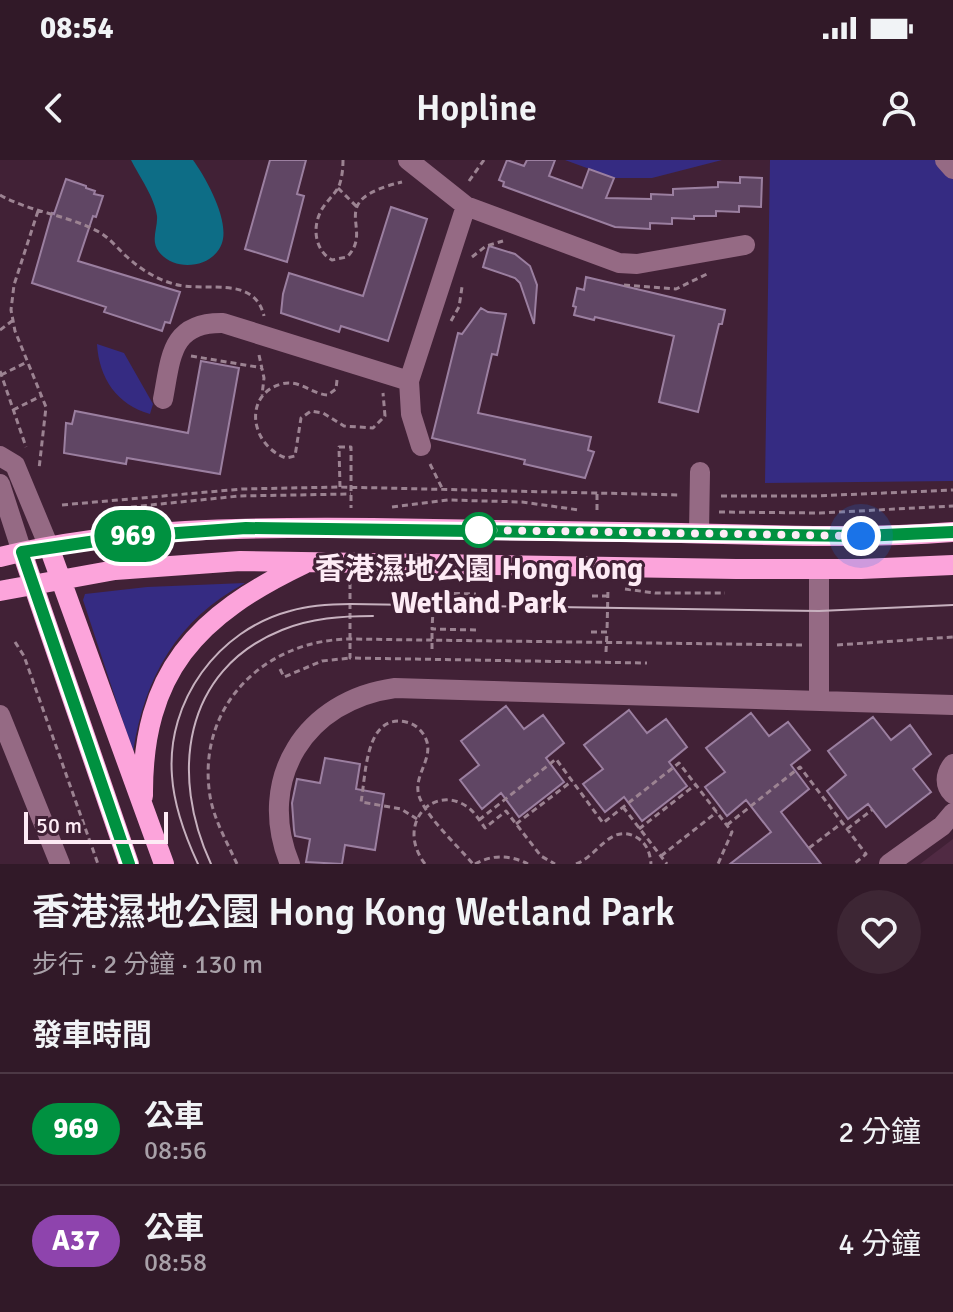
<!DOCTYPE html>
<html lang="zh-TW">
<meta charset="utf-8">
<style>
body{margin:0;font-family:Signika,"Noto Sans TC",sans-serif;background:#3d2634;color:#f1f3f6;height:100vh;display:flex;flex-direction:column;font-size:30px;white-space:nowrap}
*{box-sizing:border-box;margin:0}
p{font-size:26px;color:#a8a0a8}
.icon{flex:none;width:44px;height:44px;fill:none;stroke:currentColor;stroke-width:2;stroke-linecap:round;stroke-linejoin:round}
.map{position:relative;height:704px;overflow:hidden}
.sheet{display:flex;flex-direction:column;background:#311928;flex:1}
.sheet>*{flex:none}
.badge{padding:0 16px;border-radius:26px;font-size:28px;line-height:52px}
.scale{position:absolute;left:24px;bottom:20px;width:144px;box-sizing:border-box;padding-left:8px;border:4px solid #fdebf5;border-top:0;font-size:22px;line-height:28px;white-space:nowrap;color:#fdebf5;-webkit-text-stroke:6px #412136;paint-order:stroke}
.you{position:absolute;width:40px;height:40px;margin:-20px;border:6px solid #fff;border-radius:50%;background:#1a73e8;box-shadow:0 0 0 12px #1a73e833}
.map>.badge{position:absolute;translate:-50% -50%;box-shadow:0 0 0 4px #fff}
h2{padding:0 32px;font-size:30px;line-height:72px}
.round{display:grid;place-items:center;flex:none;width:84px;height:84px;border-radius:42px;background:#3d2634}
.overview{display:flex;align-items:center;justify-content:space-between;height:136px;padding:0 32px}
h1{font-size:38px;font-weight:600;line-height:60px}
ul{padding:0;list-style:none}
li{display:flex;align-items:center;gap:24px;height:112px;padding:0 32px;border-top:2px solid #4c3845}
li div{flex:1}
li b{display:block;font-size:30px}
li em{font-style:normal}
li .badge{min-width:88px;font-weight:700;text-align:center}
.status{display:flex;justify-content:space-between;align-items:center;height:56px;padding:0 40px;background:#311928;direction:ltr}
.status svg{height:22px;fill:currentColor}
header{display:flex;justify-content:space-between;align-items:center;height:104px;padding:0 32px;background:#311928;font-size:36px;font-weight:600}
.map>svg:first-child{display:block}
</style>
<div class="status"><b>08:54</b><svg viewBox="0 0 49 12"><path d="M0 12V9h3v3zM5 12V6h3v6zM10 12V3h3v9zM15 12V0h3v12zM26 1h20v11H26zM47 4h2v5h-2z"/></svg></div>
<header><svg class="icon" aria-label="back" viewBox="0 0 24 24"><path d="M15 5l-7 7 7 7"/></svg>Hopline<svg class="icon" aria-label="person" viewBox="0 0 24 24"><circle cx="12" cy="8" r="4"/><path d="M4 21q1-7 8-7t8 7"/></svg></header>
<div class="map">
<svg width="953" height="704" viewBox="0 0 953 704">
<rect width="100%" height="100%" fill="#412136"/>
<path fill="#502a43" d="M953,679V704H920Z"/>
<path fill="#352b82" d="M565,0H722L652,18H614Z
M770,0H953V321L765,323Z
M97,184L124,193L153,244L150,254C117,245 99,218 97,184Z
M245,423C177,460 145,516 133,592L83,440L85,434L147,427Z"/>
<path fill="#0d6d86" d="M131,0H193C206,18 227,56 223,79C218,107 176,114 159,92C150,80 158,69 157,56C155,38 139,16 131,0Z"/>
<path fill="#604664" stroke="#9b7fa0" stroke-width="2" d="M270,0H306L297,34L304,36L287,102L245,89Z
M507,0L524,6L527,0H555L549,16L582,28L589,9L614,18L606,38L651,39V34L673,35V29L718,27V22L740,23V17L762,18L761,47L739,46V52L716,51V56H694V59L672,58V64L650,63V69L615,67L503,26L504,22L499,20Z
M66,19L86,26V28L95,31L94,34L103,36L96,57L93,56L78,101L180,132L170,163L165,162L162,171L104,152L106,147L32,123L52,53L54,54Z
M391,47L427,59L388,181L341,166L339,172L281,153L283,134L289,113L363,136Z
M489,86L515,94L530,106L537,125L534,164L520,123L515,118L483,107Z
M586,117L725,150L722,164H719L698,252L659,242L674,176L595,157L594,160L574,155L576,147L573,146L577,128L584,130Z
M481,148L488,152L506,154L497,195L492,194L478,253L591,277L588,290L594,292L585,318L524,304L525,300L432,278L458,173L462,174Z
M201,201L239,208L220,314L127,298L126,304L64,293L66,263L72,264L75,251L188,273Z
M506,546L524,569L543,555L564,583L546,598L564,622L519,657L501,633L482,649L460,620L479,605L461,581Z
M629,550L647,573L666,559L687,587L669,602L687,626L642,661L624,637L605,652L583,624L603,609L584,585Z
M751,553L769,576L788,562L810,590L791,605L809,629L781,652L821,704H730L771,672L746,640L727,656L718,644L705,627L725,612L706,588Z
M873,557L891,580L910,565L931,594L913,609L931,632L886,667L868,644L848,659L827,631L846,615L828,591Z
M325,598L360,604L356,629L384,634L375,690L345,685L342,704L306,702L310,679L295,676L294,670L292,643L297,619L320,623Z"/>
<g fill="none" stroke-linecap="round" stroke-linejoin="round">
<path stroke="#9c8392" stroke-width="3" stroke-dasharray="6 4" stroke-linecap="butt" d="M343,0C343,9 342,18 339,26C334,36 324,43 320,53C312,70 316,91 332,100L347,97C376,68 322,41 402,22
M469,21L484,0
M338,28L357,47
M0,35C30,52 68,55 99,72C110,78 117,88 126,96C140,109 156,119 174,124C205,133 254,114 264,156
M38,51L14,125L11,150L15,171L46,247L39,309
M472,97L486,86L503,81
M624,125L676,129L709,113
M451,161L459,147L462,127
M0,170L12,161
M259,195L264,218L262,235
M191,196L263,208
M0,211L26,287
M1,215L27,202
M337,220L336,229L328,235C311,234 300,219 281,224C243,235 250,285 286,298L295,296L301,258L311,251L323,253L344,266L373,268L385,256L383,233
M13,250L41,236
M430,304L443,330
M340,327L339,287H351V348
M721,336H815L953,330
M62,345L242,329L340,327L681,335
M392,347L448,340L522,342L579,350
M121,348L239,336L351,334
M597,350V334
M719,352L820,353L953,346
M350,423V498L647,503
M625,429L655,433H725
M592,436H608
M476,470L432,469L434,433L476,434
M591,472H607L608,428
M15,482L24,496L98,704
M837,485L953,477
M432,489V469
M606,492L607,472
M280,509L284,517L322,501L350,498
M623,647L667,704
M417,659L401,649L361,642C366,615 365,553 406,562C416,564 424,572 427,582C432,601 413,616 419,636C426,657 458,686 473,704
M479,660L556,599L603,663L679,603L732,672L718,704
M516,664L572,621
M727,665L800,607L866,694L854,704
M639,669L695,625
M847,669L872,650
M809,688L842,663
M661,696L717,652
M237,704C227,682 214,660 210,636C196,548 262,481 348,479L802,485
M425,704C394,663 435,622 469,648C475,653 480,661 485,668L506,651L541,696L555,704
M475,704C493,694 510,695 528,704
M576,704C598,696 610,663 636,677C647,683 650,693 651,704"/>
<path stroke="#956a84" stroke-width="20" d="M408,0L466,46L619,103L637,104L745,85
M945,0L953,9
M163,239C171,198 170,162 223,163L409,221
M421,286L411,254L409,221L466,46
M0,296L15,305L49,387
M0,324L22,392
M699,373L700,312
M819,541V409
M0,555L60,704
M953,604C945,614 944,625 953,634
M290,704C255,619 306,540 395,528L953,545
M889,704L942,666L953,653"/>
<path stroke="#fca4db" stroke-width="20" d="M49,387L164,704
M22,392L129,704
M0,397C121,367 249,367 373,368C476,370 578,371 681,373C772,375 863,379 953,372
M0,431L115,410L240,401L736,409H861L953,405
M143,636C142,512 197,455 304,404"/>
<path stroke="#c7b1bf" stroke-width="2" d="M198,704C185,676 174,647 172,616C166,541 218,470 290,451C310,445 331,444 351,444L819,451L953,445
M211,704C170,616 182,510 282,470C311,458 342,456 373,456"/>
</g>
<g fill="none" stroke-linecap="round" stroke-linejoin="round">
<defs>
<path id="line" d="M129,704L22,392L123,377L246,368L861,376L953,372"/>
</defs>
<use href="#line" stroke="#fff" stroke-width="18"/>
<use href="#line" stroke="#009140" stroke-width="12"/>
<path stroke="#fdebf5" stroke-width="8" stroke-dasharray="0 14.4" d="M479,370L861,376"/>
</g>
<circle fill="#fff" stroke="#009140" stroke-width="4" cx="479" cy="370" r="16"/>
<g text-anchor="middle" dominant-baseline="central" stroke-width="6" stroke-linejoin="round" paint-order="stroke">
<g font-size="30" font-weight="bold" fill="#fdebf5" stroke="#412136">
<text x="479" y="409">香港濕地公園 Hong Kong<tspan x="479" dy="34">Wetland Park</tspan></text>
</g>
</g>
</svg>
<div class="scale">50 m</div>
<div class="you" style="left:861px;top:376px"></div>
<b class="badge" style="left:133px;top:376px;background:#009140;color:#fff">969</b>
</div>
<section class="sheet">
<div class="overview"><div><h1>香港濕地公園 Hong Kong Wetland Park</h1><p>步行 · 2 分鐘 · 130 m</p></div><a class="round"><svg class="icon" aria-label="heart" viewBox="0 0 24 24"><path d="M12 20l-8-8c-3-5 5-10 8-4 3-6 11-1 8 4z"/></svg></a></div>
<h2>發車時間</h2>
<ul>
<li><span class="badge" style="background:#009140;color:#fff">969</span><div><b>公車</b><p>08:56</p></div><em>2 分鐘</em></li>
<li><span class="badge" style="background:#8e44ad;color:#fff">A37</span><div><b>公車</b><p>08:58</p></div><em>4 分鐘</em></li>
</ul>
</section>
